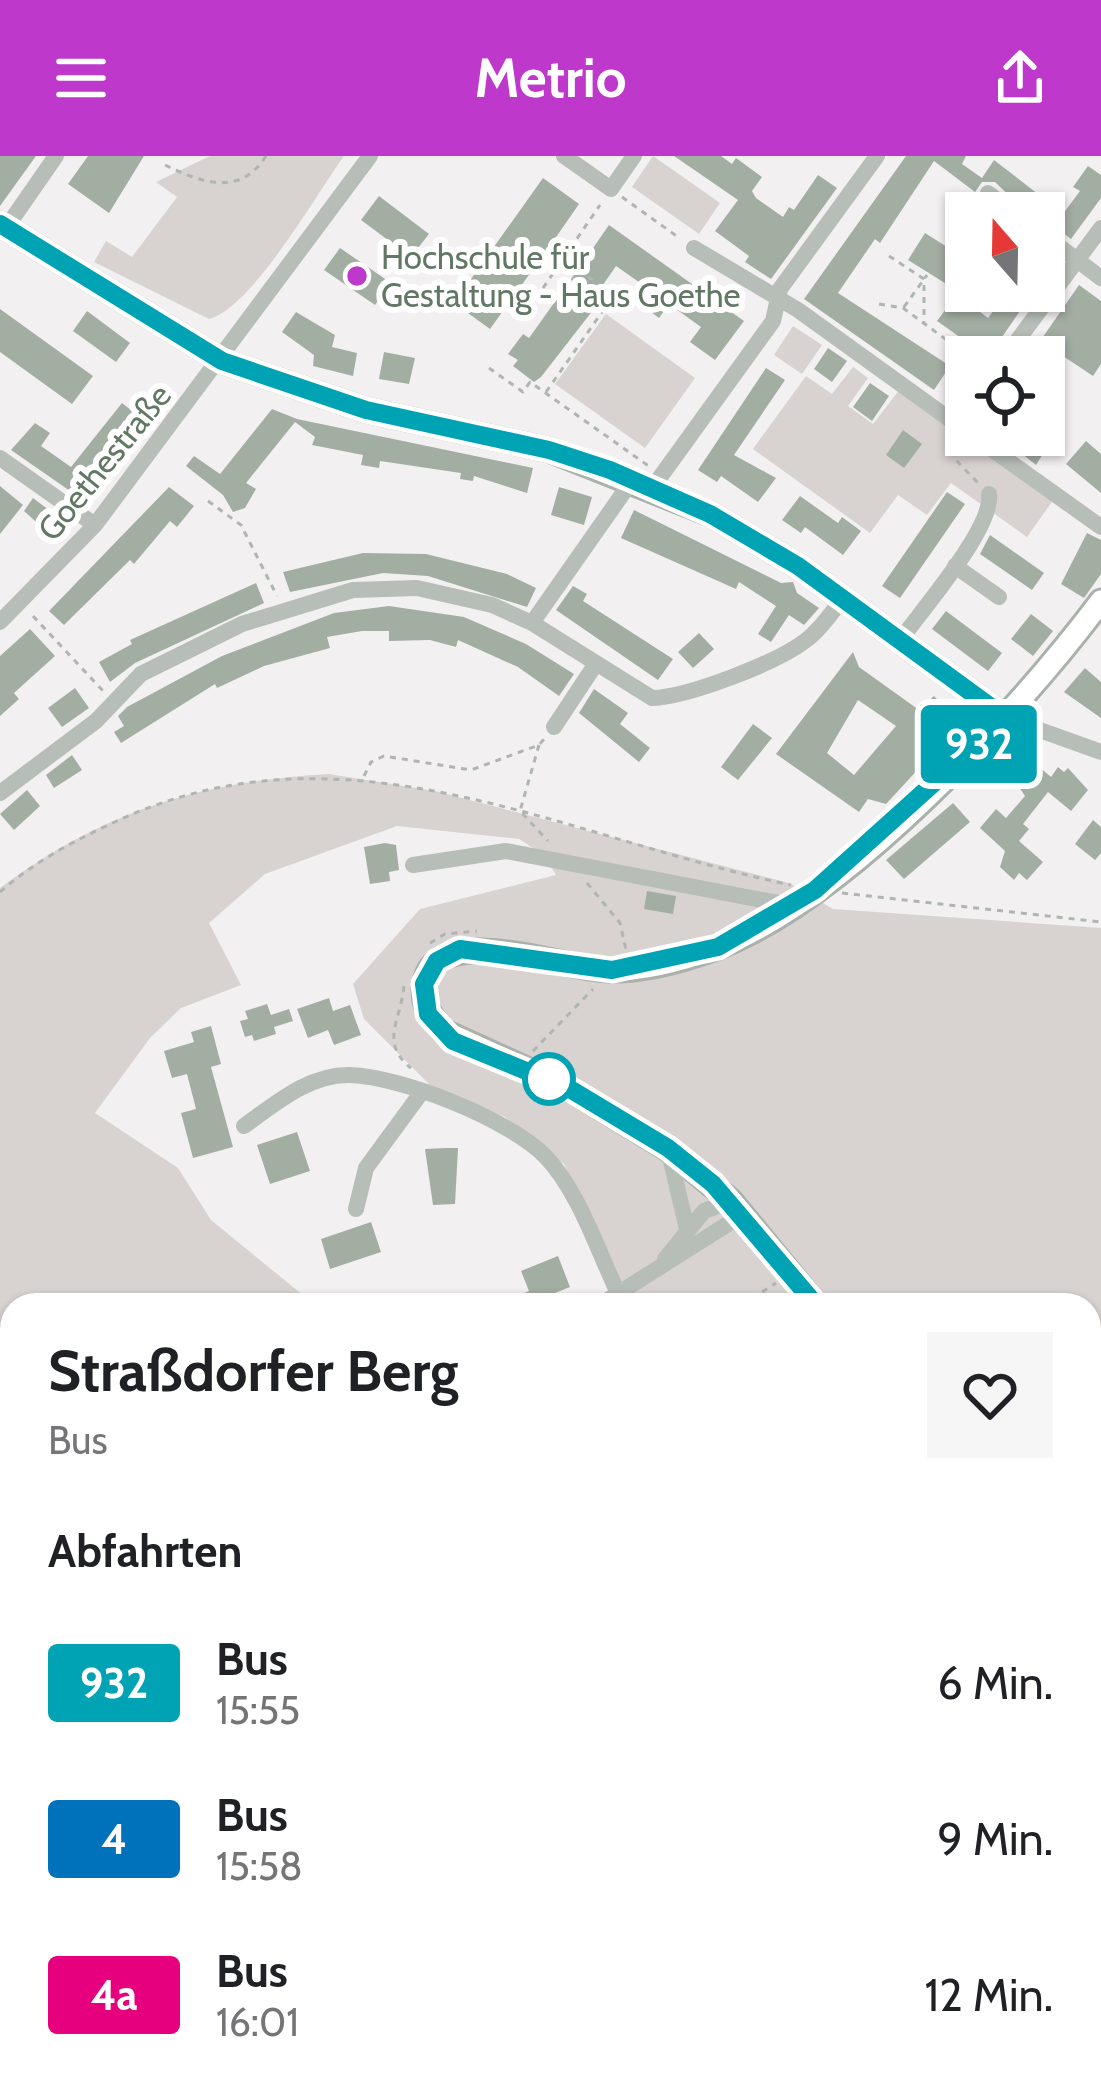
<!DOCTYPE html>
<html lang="de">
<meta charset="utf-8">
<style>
body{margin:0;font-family:Cabin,sans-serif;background:#f6f6f6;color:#202124;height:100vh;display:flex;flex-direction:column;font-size:45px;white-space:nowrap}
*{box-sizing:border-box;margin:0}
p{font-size:39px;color:#757577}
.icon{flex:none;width:66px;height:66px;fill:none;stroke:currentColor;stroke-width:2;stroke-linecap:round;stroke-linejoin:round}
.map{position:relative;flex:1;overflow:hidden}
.sheet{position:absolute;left:0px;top:1137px;width:1101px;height:807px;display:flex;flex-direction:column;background:#fff;border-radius:36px 36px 0 0;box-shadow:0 3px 9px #0004}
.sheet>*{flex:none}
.badge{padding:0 24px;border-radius:9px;font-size:42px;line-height:78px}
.needle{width:78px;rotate:340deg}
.controls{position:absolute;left:945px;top:36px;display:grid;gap:24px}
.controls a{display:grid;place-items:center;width:120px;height:120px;border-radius:0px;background:#fff;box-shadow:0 3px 9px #0004;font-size:60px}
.map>.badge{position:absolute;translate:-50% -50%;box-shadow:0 0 0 6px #fff}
h2{padding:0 48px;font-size:45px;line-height:108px}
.round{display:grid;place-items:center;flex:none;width:126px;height:126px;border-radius:0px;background:#f6f6f6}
.summary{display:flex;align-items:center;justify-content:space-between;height:204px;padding:0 48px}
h1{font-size:57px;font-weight:700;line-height:90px}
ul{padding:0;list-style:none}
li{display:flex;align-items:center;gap:36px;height:156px;padding:0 48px}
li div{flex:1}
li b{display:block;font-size:45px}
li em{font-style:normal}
li .badge{min-width:132px;font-weight:700;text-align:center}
header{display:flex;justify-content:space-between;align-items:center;height:156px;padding:0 48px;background:#be39cb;color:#fff;font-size:54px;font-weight:700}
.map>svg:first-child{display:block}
</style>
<header><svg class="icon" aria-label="menu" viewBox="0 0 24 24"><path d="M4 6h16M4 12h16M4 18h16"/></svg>Metrio<svg class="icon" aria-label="share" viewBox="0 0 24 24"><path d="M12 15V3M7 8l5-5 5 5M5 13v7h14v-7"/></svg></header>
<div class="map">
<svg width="1101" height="1942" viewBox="0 0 1101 1942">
<rect width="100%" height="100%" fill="#f3f0f1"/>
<path fill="#d8d3d0" d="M210,0H344C316,39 251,153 209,163L94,106L106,85L132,101L177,41L156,26Z
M653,0L720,47L699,78L632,31Z
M606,158L695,222L645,292L555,228Z
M793,170L822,189L802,218L774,199Z
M853,211L868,222L848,250L873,268L900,233L1054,343L1027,381L951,327L927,359L898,339L870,377L753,293L806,220L832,238Z
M329,618L435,635L789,727L833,753L1101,772V1464L1089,1472V1149H630L564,1008L505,961L430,929L364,863L353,828L420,753L556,719L544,699L519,683L397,670L265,718L209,767L241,829L181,852L150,882L95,957L178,1012L211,1064L315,1149H12V1463L0,1474V732C106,654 199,626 329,618Z
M0,1533L12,1556L1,1644L12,1679V1932H38L21,1942H0Z
M1101,1657V1747L1089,1749V1659Z"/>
<path fill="#a3aea3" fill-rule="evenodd" d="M0,0H36L0,50Z
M88,0H144L109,57L68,28Z
M674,0H721L732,8L736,2L762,21L752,35L756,42L783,61L789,51L794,54L818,19L837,32L771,123L745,106L749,100L715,75L738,44Z
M906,0H966L962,8L982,22L994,4L1043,42L1027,57L995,26H982L975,36L934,5L880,87L875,83L838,137L950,210L934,234L804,143Z
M1088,10L1101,19V42L1071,83L1054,70L1080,35L1073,31Z
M543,22L579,48L552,87L582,108L609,69L744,165L715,204L690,186L701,171L669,148L659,162L639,147L649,133L616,110L598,136L604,140L541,221L534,226L513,210L518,204L508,198L523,178L529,182L574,119L544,98L490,173L454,147Z
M379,40L429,78L411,101L361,64Z
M925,77L966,103V119L956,134L908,104Z
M340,92L391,127L375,149L324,114Z
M1079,129L1101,145V208L1093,220L1060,198L1044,218V201H1029Z
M1008,135H1034L988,201L937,165L957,138L988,162Z
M0,153L93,220L72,248L0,196Z
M87,155L130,187L116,206L73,175Z
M296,156L335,179L332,191L357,197L353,220L313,210L314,199L282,176Z
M828,192L847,205L832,226L814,213Z
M384,196L415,202L409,228L379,223Z
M766,212L785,224L734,299L776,322L758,346L721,320L717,326L698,314Z
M870,227L889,240L872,265L853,251Z
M122,247L146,266L83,344L11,294L35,267L50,277L41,290L71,311Z
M272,253L297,263L533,312L527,337L474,320L473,325L460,323L461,317L380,305L379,312L361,309L363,299L312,289L315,281L295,266L246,327L256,333L245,352L233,356L223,339L186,310L194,300L220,318Z
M903,274L922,288L904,312L886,299Z
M998,279H1023L1046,293L1036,309Z
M1086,285L1101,298V337L1066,308Z
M0,330L23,349L0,378Z
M169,331L194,350L177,371L170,365L134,408L130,404L64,469L49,455Z
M559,331L592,341L584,369L551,359Z
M947,336L965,348L900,442L882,430Z
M800,340L838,367L842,361L861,375L843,399L805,371L801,377L782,364Z
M33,342L66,367L55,383L24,355Z
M634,354L781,427L793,426L797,437L819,452L804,469L789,459L771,486L758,478L776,450L739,426L736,433L621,382Z
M1087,377L1101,384V418L1084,442L1061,428Z
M990,379L1044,417L1032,434L980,398Z
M363,397L426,398L507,418L536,432L527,451L428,420L383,417L290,436L283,416Z
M256,427L264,447L135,507L110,526L99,506L132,488L130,484Z
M573,430L587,438L583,445L673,503L658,524L556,454Z
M389,450L464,461L526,488L574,518L559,540L518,511L458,484L456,491L430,484L389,485V475H362L327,481L330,492L264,510L217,532L215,528L121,587L114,576L124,570L118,560L127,551L222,500L334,457Z
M946,455L1002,497L988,515L932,473Z
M1031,458L1053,475L1033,500L1011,483Z
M30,473L55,500L14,537L19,543L0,560V500Z
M699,477L714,493L693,512L678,496Z
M853,496L859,511L919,554L934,540L960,568L886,648L868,643L859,656L776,598ZM858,544L896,570L854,619L827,597Z
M1085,512L1101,526V562L1064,536Z
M75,532L89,552L62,571L48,552Z
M594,533L628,557L620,568L650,592L639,606L579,557Z
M753,568L772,582L738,624L721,611Z
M72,599L82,614L54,632L46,619Z
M1032,605L1051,621L1058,611L1064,616L1068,612L1088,634L1071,655L1048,636L1023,668L1029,673L1019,685L1043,706L1027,724L1019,717L1014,724L1000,711L1005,695L980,672L996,653L1006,662L1025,640L1013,622Z
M27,634L40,650L14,674L0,658Z
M953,647L970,666L904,723L886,704Z
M1093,664L1101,671V697L1095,704L1075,688Z
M385,687L396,689L399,714L389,716L390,725L370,728L364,691Z
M647,735L676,740L673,758L644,753Z
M329,842L333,855L350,849L361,879L334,889L328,874L308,882L297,853Z
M267,848L271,859L289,853L293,865L274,871L276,878L254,885L252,879L245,881L240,865L248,863L245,855Z
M211,870L221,908L211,911L233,991L193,1002L181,957L196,953L187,918L172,922L164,895L194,886L191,876Z
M297,976L310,1015L270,1028L257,989Z
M446,992H458L455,1048L433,1049L425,993Z
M371,1066L381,1096L330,1113L321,1083Z
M558,1100L570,1131L538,1144L540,1149H497L529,1135L521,1115Z"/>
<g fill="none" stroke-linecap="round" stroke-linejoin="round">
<defs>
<path id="major" d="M0,68L222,205L366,254L549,294L710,358L798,410L1006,562
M816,1149L731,1045L668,993L570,933L443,875C430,860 421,847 425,826C438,764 564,814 609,814C644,815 683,804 716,792C846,743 1018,556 1101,445
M1089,1254L1101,1255"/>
</defs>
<use href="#major" stroke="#a9b1aa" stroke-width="27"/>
<path stroke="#afb5b0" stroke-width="3" stroke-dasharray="6 6" stroke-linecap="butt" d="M165,9C202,27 240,41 266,0
M622,41L678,81
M889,100L924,123V166
M543,132L600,49
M879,148L903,152L970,201
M904,151L927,119
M489,212L523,236L530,226L650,311
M546,236L614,139L563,103
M951,282L954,302L979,328
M208,345L241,369L277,440
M33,460L104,536
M539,589L520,655L548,685
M364,620L371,606L384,600L471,614L539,589L545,582
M587,727L620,767L626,794
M0,736C34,706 75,684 117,665C347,558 564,682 791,729
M842,737L1101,766
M430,787L445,778L477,775
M404,830C401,864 379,887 411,912
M533,895L593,833
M742,1149L776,1127
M1089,1879L1101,1877
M271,1932L273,1942
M720,1942L775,1932"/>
<path stroke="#b6beb7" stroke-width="16" d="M564,0L611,33L634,0
M988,37L1014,57
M6,72L56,0
M1044,79L1101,122
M694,92L798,154L966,275
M1005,201L1101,72
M955,267L966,252
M972,279L1101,371
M0,302L95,369
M653,331L773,165L780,133L877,0
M955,410L999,441
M0,466L95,369L370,0
M532,467L633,323
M901,483C922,454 994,371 989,338
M1006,562L1101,596
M554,571L595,509
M0,637L96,565L141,518L242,468L353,434L417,432L492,449L532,467L652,542C688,541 776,507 805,485C820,474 832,456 844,441
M413,709L506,695L794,750
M244,970C275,948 309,918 350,919C403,921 508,963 545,1000C579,1035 598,1096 619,1139
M668,993L687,1073
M356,1053L366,1012L421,937
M665,1103L704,1055L731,1045
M600,1149L742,1059
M1089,1550L1101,1546
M0,1673L12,1644"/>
<use href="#major" stroke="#fff" stroke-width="21"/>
</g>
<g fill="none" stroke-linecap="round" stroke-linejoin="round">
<defs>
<path id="line" d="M0,68L222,205L366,254L549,294L610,314L710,358L798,410L1006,562L815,734L718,791L612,814L460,793L437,805L424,828L428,858L453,885L570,933L668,992L713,1028L816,1149"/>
</defs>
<use href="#line" stroke="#fff" stroke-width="27"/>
<use href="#line" stroke="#00a3b4" stroke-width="18"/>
</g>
<circle fill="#be39cb" stroke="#fff" stroke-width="4.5" cx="357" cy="120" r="12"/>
<circle fill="#fff" stroke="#00a3b4" stroke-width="6" cx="549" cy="923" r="24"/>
<g text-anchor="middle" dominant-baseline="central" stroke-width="12" stroke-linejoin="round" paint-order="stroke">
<g font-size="33" fill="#627865" stroke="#fff" text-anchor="start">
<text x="381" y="101">Hochschule für<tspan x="381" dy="38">Gestaltung - Haus Goethe</tspan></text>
</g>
<g font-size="33" fill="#627865" stroke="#fff">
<text transform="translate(104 306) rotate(-51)">Goethestraße</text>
</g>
</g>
</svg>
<div class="controls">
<a><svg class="needle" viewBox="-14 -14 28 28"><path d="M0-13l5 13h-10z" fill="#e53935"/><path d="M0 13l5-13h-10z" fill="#757577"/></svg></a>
<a><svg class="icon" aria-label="locate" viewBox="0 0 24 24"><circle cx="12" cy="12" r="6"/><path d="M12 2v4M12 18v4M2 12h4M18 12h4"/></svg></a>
</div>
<b class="badge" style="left:979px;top:588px;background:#00a3b4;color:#fff">932</b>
<section class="sheet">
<div class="summary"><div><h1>Straßdorfer Berg</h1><p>Bus</p></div><a class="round"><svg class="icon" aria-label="heart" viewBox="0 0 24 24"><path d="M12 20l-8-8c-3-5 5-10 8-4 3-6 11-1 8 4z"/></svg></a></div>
<h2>Abfahrten</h2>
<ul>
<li><span class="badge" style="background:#00a3b4;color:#fff">932</span><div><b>Bus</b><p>15:55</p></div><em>6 Min.</em></li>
<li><span class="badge" style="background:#0072bc;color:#fff">4</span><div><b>Bus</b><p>15:58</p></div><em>9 Min.</em></li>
<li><span class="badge" style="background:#e6007e;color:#fff">4a</span><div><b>Bus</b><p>16:01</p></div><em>12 Min.</em></li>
</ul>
</section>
</div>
